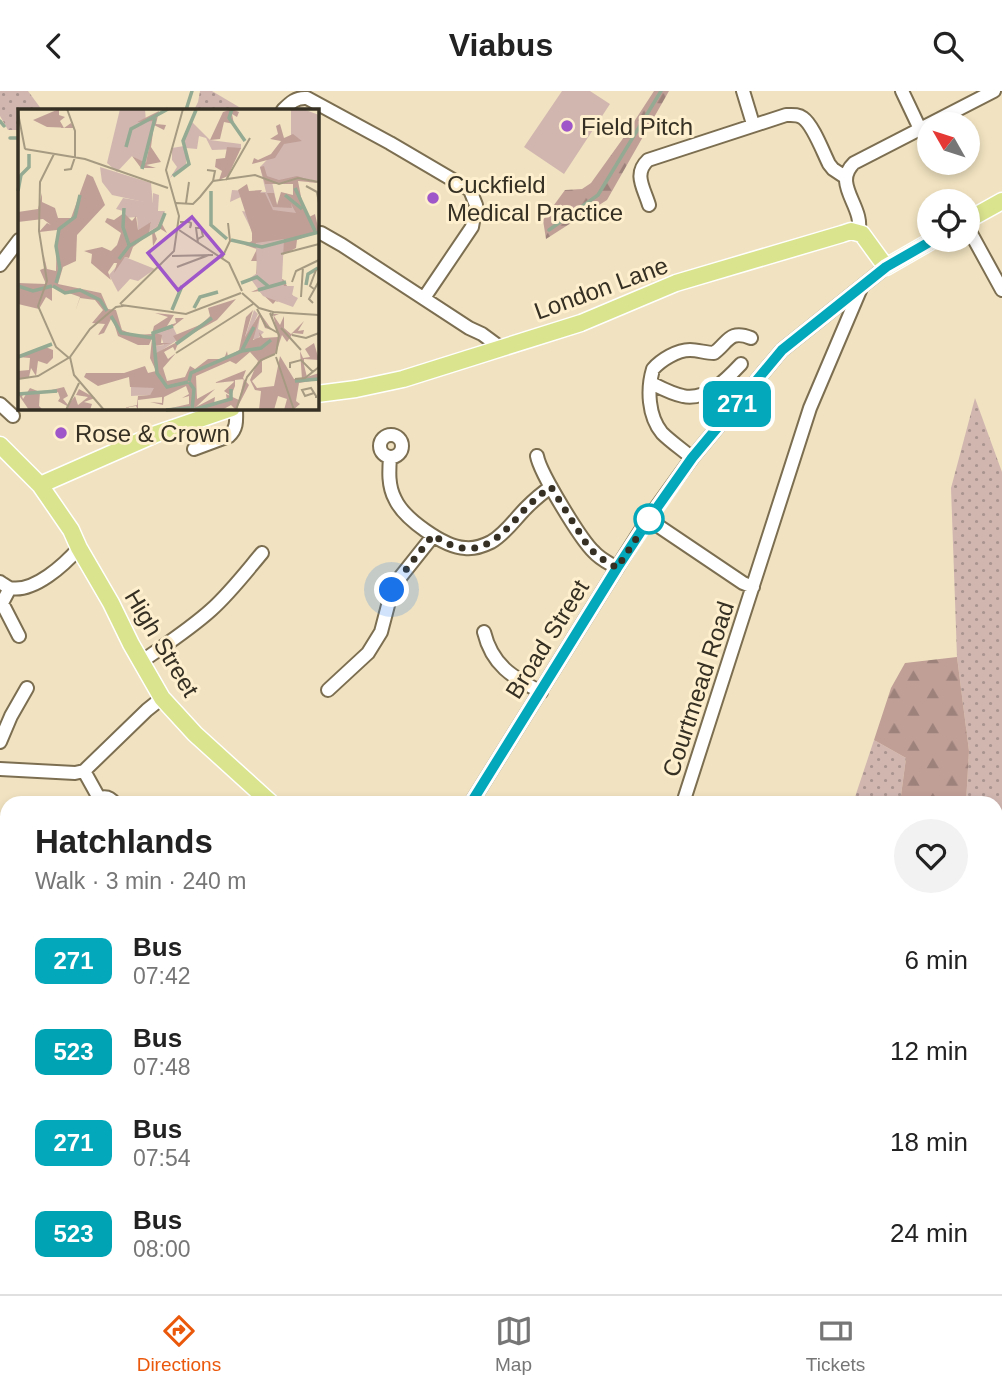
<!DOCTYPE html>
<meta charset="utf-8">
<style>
body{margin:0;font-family:Helvetica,sans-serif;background:#f2f2f2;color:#222;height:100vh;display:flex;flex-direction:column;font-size:26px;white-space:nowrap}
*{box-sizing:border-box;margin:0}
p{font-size:23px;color:#767676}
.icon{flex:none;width:38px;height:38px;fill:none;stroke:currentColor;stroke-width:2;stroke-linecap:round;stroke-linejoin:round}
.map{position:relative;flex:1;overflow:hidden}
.panel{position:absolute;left:0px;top:705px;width:1003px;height:499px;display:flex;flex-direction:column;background:#fff;border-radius:21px 21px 0 0;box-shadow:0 4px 10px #0003}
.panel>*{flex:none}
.badge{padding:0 14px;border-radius:10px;font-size:24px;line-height:46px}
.needle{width:46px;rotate:309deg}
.fabs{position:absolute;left:917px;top:21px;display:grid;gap:14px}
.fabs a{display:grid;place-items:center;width:63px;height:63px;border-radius:50%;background:#fff;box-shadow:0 4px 10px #0003;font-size:35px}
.you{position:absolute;width:35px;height:35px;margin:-18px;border:5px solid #fff;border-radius:50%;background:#1a73e8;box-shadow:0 0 0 10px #1a73e833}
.map>.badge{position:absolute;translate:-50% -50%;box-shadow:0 0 0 4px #fff}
.round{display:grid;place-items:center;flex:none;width:74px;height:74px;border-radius:37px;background:#f2f2f2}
.overview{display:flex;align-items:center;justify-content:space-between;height:119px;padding:0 35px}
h1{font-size:33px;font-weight:800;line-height:52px}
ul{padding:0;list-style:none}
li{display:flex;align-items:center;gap:21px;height:91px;padding:0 35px}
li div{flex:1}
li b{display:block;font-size:26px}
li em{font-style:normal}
li .badge{min-width:77px;font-weight:700;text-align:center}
header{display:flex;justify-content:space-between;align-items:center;height:91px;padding:0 35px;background:#fff;font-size:32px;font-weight:800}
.tab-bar{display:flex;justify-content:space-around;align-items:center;height:98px;border-top:2px solid #e0e0e0;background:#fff;font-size:19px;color:#767676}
.tab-bar a{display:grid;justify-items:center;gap:4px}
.tab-bar .on{color:#ea580c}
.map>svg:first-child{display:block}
</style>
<header><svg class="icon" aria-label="back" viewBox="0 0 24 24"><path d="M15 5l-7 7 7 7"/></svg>Viabus<svg class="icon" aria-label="search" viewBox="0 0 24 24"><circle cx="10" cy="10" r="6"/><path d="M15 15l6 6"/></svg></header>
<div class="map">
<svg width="1002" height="1203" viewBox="0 0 1002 1203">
<defs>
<pattern id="grass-dots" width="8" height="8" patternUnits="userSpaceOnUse" patternTransform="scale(1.75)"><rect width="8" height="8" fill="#d1b6b0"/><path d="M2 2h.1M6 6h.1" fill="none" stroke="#aa948f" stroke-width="1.8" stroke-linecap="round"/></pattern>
<pattern id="forest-firs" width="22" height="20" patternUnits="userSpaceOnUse" patternTransform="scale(1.75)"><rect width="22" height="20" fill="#c09f97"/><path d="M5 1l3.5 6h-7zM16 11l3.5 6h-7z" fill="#9d827b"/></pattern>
<pattern id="cemetery-stones" width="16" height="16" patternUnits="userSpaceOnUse" patternTransform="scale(1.75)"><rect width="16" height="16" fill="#d1b6b0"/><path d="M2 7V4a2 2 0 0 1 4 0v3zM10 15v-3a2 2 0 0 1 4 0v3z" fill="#aa948f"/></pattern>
</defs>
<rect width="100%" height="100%" fill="#f1e3c1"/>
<path fill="url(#grass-dots)" d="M0,0H28L42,19H19V39H8L0,25Z
M200,0H212L244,19H194L198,11Z
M975,307L1002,381V720L996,721V712H966L969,660L957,566L951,397Z
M874,649L906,667L900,712H853Z
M11,1197H226L216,1203H12Z"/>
<path fill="url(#forest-firs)" d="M654,0H669L607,109L546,148L543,129L565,99L582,98L591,92L624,46Z
M957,566L969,660L966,712H900L906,667L874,649L891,597L905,572Z
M998,1058L1002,1072L998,1166L1002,1171V1203H985L981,1197H996V1059Z
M0,1168L7,1186V1197H11L12,1203H0Z"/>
<path fill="url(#cemetery-stones)" d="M489,1197H729L721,1203H494Z"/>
<path fill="#d1b6b0" d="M562,0H590L610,13L564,83L524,56Z
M7,759V1010L0,1014V765Z"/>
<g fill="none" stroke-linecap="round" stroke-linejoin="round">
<path stroke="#94aa92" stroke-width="3.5" d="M186,19L192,0
M0,30L4,35
M10,47H19
M549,139L598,104L661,0
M996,1188L1002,1195"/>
<defs>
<path id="minor" d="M743,0L753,33
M902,0L920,38
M283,19C290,12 296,6 307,7L390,52L470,99L476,114L472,136L424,207
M649,114C644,97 633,83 648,69L786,24C792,24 798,23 803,27C813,34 823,61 829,73L833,78L845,86
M968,137L1002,199
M317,142H321L342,154L469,237L482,243L501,257
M858,142C866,116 831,94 854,72L994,0
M0,174L19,149
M651,292C661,297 672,303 683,305C706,310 727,288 741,273
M0,313L13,325
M380 355a11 11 0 1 1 22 0a11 11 0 1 1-22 0Z
M194,358L229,345C238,337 236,328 236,317
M537,365C540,382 581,449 594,461C600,468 609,472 617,477
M390,366C389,380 388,395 395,408C404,428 444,456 465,457C474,458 483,455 491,451C505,443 515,428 526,417C534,409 542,402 551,396
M692,367C683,359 671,351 662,342C648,325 647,298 653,278C661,269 677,259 690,259C698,259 706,262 714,262C728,252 729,238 751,247
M648,428L743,492L753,496
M0,491C1,492 9,497 10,497C34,502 65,473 79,457
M10,497L2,512L19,545
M484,541C492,574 512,586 541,601
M141,571C165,554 190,538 211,519C230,502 246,481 262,462
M328,599L368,562L381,541L392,499L398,489L433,445
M0,651L11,625L27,597
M0,678L75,682L84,680L147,619L162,607
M84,680L99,707
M95,711C100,705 109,704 114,712
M471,712L617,477L648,428L692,367L782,259L886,176
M683,712L810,317L861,197
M433,1203L434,1197"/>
<path id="major" d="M968,129L1002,110
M317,303L356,298L403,288L473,266L581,232L676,192L842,143L851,140L862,143L886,176L933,149
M0,354L40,394L71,439L79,457L111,512L131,553L162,607L195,643L271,712
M40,394L156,343L232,317
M374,1197L378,1203"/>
</defs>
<use href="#minor" stroke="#7c6f51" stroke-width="16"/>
<use href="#major" stroke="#fff" stroke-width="19"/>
<use href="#minor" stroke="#fff" stroke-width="12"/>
<use href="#major" stroke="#dae48e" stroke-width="16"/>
</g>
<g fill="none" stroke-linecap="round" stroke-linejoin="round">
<defs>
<path id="line" d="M471,712L617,477L649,428L692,367L782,259L886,176L933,149"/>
</defs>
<use href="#line" stroke="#fff" stroke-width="16"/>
<use href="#line" stroke="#03a8ba" stroke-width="10"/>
<path stroke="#353023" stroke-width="7" stroke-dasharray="0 12.6" d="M392,499L398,489L433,444C442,450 452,456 463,457C491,461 509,435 526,417C534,409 542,402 551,396L586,452L596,464L617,477L649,428"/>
</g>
<g fill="#9e56c9" stroke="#fef0ce" stroke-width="2.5">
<circle cx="567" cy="35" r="7"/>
<circle cx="433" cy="107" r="7"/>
<circle cx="61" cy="342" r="7"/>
</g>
<circle fill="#fff" stroke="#03a8ba" stroke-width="3.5" cx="649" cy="428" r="14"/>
<g text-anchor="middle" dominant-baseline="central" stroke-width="6" stroke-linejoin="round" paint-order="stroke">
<g font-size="24" fill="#353023" stroke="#fef0ce" text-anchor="start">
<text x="581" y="35">Field Pitch</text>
<text x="447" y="93">Cuckfield<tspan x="447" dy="28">Medical Practice</tspan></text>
<text x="75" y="342">Rose &amp; Crown</text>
</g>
<g font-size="24" fill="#353023" stroke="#fef0ce">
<text transform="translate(601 197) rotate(-20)">London Lane</text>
<text transform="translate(547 548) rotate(-58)">Broad Street</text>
<text transform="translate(162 552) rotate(59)">High Street</text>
<text transform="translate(698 598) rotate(-72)">Courtmead Road</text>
</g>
</g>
<g transform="translate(18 18)">
<rect width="301" height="301" fill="#f1e3c1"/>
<path d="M102,0H127L128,12H136L128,55L114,47L99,63L89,54ZM285,0L301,6V72L280,69L254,73L259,96L273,95L278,99V104L264,106L257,102L264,129L288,112L281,100L288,110L291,116L275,129L253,132L234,122L224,102L248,106L249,103L225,95V87L212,93L214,81L248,83L242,58L273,26V1ZM174,13L192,31L223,35V40L194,41L188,29L181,27L179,40L168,39V56L152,69L159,58L154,51V39L166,37L167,23ZM135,84L141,86L140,102H147L139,118L130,123L133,114L120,121L119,108L106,109L105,102L98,100L105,89L135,94ZM107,148L137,160L120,172L112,170L100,183L91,166ZM236,201L240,205L235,216L242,207L240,220L246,223L239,230L248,234L241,238L240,232L231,237L238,232L233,228L237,220L227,228ZM155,218L161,230L138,245L137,237L146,236L143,227L137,224ZM126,267L130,277L137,270L142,273L132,286L113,287V278L121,277Z" fill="#d1b6b0"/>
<path d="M41,0V6L47,8L42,12L46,19L53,14L56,19L29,18L15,11ZM214,0L221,3L219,8L214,5L216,15L206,13L202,30L192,31L205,3ZM141,2L138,15L148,16L146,21L136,16L133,38L143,53L128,56L138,59H123L114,47L128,54L136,12L119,13ZM262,15L266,29L275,25L284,32L266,35L257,49L234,55L236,49L240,51L253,45L263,32L252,30L260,25L258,17ZM209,38L223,39L210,67L201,71L204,62L197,58L198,50L207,49ZM246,57L249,67L261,71L279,67L301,74L280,72L285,98L291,108L297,105L301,123L279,131L278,139L263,147L259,173L265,170L275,187L258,193L264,185L255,195L241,182L233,183L247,177L238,168L239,152H233L239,140L227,136L234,132V124L220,81L229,75L231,82L244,81L242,84H247L255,101L278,104L273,95L274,99L255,98L249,84H256L259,96L263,83L275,86V75H247L242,58ZM69,65L75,68L87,96L59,126L58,152L45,158L40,175L83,184L90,200L98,201L104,221L117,226L134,225L136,217L150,208L137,204L156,206L149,217L158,214L157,209H166L152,220L137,224L144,226L143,234H154L137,237L138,244L159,233L155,227L184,215L192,207L190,199L218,190L199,211L161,232L157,242L155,238L146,243L150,250L158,244L145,259L149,272L167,268L172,257L177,260L190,250H206L209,242L210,248L221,241L228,208L235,201L227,228L242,204L254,221L247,219L242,207L235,231L242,228L241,223L245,229L260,228L255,205H261L256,207L262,216L266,207V219L273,225L286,212L280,222L286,221L285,225L275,224L269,233L264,226L258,244L244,252V263L234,272L239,279L256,277L262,247L276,270H284L282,242L285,249L292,248L287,240L296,234L301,251L286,250V256L289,268L301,264V283L299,271L281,274L278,292L282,295L275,301H266L269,290L260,287L256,301H241L243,282L237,281L232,271L240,252L232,243L218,255L212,252L178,267L179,290L197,280L178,298L197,288L196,295L209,292L208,285L221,291L226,270L217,271V277L213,287L206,282L217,272L196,274L228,261L225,269L231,276L218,301L213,296L204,301H144L171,295V287L164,289L171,285L168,277L146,288L145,296L132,293L144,294V288L120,291V301L118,297L105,299L119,296L120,287L132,286L136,279L112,278L111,268L80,277L66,268L68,264H106L127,257L130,264L138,262L132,249L134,229L131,236H120L100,227L94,208L86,224L80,226L87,215L74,214L85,201L77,191L62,189L57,203L62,188L34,178V192L28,188L21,200L0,195V174L28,175L22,161L27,159L26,147L29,160L38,162L39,121L21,123L29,114L33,116L25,110L0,113V103L20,100L24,84V93L37,99L40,109H53ZM147,103L144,115L149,124L141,119L136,122L139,130L135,137L134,123L115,138L111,149L107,148L96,164L99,154H96L90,163L93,171L73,154L74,145L66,142L84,138L93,142L99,136L103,124L87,113L89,109L96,111L106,104L114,112L118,107L120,121L133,113L131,123L139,118ZM25,237L35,241V249L29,255L20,252L18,267L13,259L11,268L0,270V262L11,261L12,249L0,248ZM46,278L50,287L45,290L50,296L57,287L60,296L70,288L58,286L61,280L77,289L66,293L74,295L72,301H48L49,297L40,292L34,301L42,289L40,283L36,284L25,283ZM12,279L22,283L21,297L25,301H11L0,285L7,284L4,287L5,290Z" fill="#c09f97"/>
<path d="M82,58L133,74L135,95L94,86L84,73ZM266,130L264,170L266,177H276L274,186L280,189L275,198L245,187L232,169L239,164L238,134Z" fill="#d1b6b0"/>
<path fill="none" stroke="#94aa92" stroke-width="3.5" d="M214,0L211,9L227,32M128,12L150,0M108,38L113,20L128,12M124,60L137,9M155,67L171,55L165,32L178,1M277,79L297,122M0,82L3,66L11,58V45M193,82V116L209,130M267,86L284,100M106,99L105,118L111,136M213,131L244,138L301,123M101,150L111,137L141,119L147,104M38,174L42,160L38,137L41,120L57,108L62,86M223,174L239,168L250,177M288,176L290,165L300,159M0,177L15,182L34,177M35,177L47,184L62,181L82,191L89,202M240,181L268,173M176,199L182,188L200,183M154,201L164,177M93,207L103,224L135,229M155,217L135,224L139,264L149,278L170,273M158,235L194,209M224,241L236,218M0,248L34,235M171,272L173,264L224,242L243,239L253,231M277,272L301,270M171,273L176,280L174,301M0,285L39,282M148,301L172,299M175,301L213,290V280"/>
<path fill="none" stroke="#a69b82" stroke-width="2" d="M0,4L7,40M7,40L67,50L150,79M36,45L22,73L21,122L29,172L20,197L38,238L51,249M46,61L53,60L57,48V22L49,0M208,71L232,29M195,72L237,66L261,75L280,69L301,73M288,77L299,83L301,94M158,94L175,95L182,88L195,72L197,62L189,61M168,94L171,73M162,113H171L173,114V116L172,119L173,114M161,121L211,154L224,182M180,130L185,127L183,119H178L180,134M263,145L301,135M154,147L195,146M204,149L212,132L210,114M159,158L191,146M274,173L278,162L301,151M296,180L292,177L298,161M224,184L241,199L255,203L254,207M283,188L285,158M295,194L291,190L301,172M102,195L156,142L161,107L148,61L165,0M103,196L168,205L223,184M239,200L248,217L260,224M255,203L301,206M252,204L261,226L258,245M263,219L283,241M274,226L288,229L301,224M158,244L235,195M52,248L56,266L86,301M258,248L276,301M272,259V254L283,251L295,263M0,270L20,267L52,248L72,220L98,198L105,197M277,270L287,269L301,258M296,284L287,287L284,281L293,279L298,287V289M48,301L61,274M218,301L229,268L243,251L257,245"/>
<path fill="#9e56c9" fill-opacity="0.15" stroke="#9e56c9" stroke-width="3.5" d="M174,108L205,145L160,181L130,144Z"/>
<rect width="301" height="301" fill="none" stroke="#353023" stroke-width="3.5"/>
</g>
</svg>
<div class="fabs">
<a><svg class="needle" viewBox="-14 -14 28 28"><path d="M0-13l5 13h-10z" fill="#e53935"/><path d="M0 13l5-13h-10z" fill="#767676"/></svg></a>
<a><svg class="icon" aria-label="locate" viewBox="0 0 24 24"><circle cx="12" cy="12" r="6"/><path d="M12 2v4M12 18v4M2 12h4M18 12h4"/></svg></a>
</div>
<div class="you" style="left:392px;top:499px"></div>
<b class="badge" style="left:737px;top:313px;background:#03a8ba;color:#fff">271</b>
<section class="panel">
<div class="overview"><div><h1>Hatchlands</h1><p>Walk · 3 min · 240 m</p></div><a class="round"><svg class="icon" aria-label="heart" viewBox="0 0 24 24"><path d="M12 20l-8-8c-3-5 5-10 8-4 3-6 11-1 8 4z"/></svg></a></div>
<ul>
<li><span class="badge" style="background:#03a8ba;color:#fff">271</span><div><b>Bus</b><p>07:42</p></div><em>6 min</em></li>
<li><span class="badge" style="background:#00a3b4;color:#fff">523</span><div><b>Bus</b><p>07:48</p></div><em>12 min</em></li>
<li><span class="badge" style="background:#03a8ba;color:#fff">271</span><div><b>Bus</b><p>07:54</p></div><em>18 min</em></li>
<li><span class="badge" style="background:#00a3b4;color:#fff">523</span><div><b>Bus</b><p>08:00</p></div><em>24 min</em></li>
</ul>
</section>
</div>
<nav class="tab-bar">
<a class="on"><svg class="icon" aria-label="directions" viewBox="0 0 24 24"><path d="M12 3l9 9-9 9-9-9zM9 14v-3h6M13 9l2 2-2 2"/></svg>Directions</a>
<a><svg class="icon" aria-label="map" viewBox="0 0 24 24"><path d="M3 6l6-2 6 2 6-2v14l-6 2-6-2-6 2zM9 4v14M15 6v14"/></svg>Map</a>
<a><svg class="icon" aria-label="tickets" viewBox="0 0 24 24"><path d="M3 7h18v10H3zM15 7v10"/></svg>Tickets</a>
</nav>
